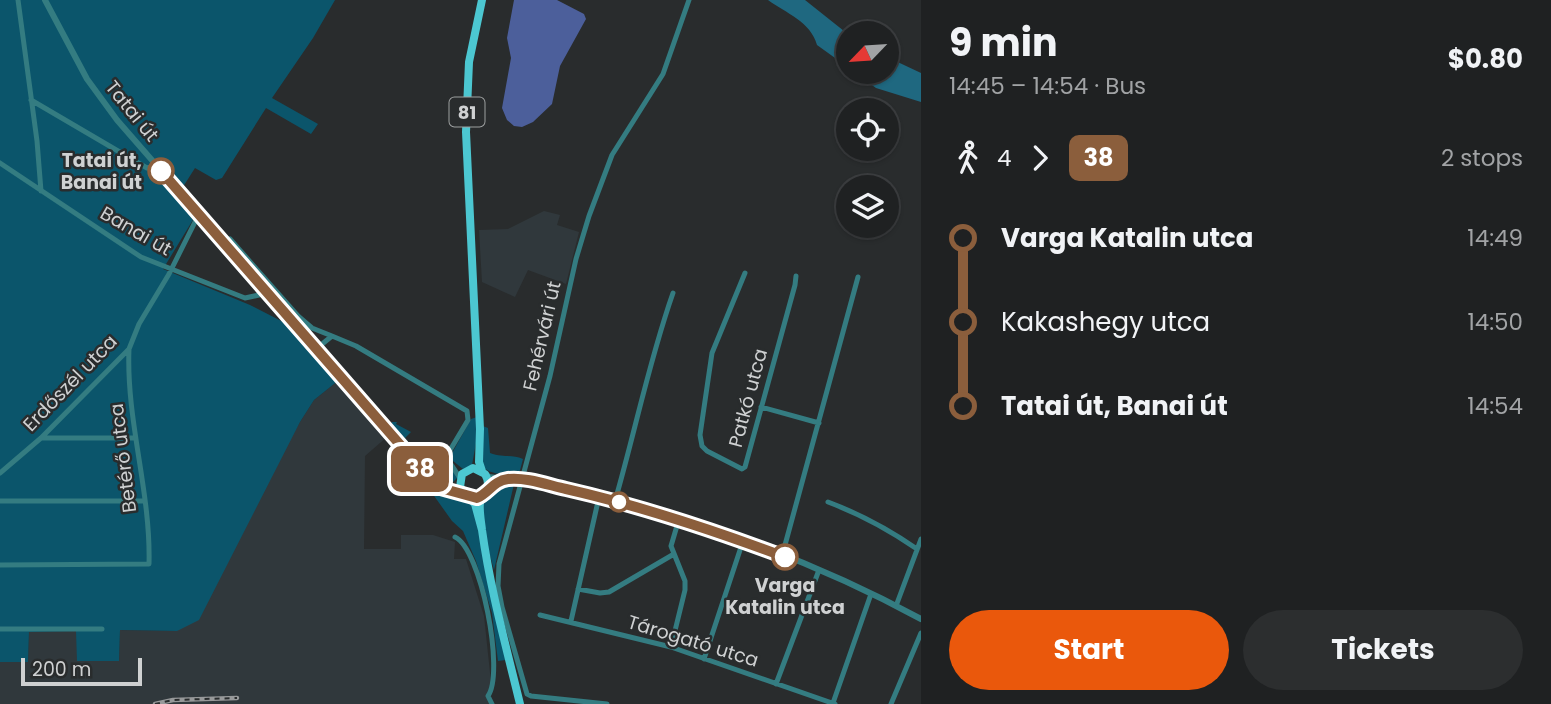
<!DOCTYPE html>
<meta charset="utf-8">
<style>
body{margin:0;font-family:Poppins,sans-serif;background:#2c2e2f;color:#f1f3f6;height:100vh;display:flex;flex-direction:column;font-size:26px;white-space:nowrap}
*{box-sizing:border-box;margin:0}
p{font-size:23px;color:#a1a3a5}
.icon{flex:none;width:38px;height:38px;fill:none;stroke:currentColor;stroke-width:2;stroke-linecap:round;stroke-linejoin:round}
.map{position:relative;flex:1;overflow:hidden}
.side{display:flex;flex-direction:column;background:#1f2122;width:630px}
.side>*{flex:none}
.badge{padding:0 14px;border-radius:10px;font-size:24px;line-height:46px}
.needle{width:46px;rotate:245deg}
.buttons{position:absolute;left:836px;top:21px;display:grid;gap:14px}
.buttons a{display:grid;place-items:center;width:63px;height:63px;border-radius:50%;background:#1f2122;box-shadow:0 2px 5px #0004,0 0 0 2px #3c3e40;font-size:35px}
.scale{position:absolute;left:21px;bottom:18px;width:121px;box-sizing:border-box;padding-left:7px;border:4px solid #cfd1d2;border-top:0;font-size:19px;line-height:24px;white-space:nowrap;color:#cfd1d2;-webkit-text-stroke:5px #292c2d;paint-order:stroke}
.map>.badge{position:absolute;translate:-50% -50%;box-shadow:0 0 0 4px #fff}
.legs{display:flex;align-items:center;gap:10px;height:77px;padding:0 28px;font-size:23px}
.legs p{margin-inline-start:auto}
.overview{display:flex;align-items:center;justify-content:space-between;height:119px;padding:0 28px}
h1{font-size:38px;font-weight:700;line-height:52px}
.button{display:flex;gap:14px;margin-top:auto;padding:14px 28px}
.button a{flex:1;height:80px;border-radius:42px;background:#ea580c;color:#fff;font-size:28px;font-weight:700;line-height:80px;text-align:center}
.button a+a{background:#2c2e2f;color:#f1f3f6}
ul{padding:0 28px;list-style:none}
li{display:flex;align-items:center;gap:24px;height:84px;font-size:26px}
li i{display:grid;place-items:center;width:10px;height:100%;margin:0 9px;background:currentColor}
li i::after{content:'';width:18px;height:18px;margin:-9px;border:5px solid;border-radius:50%;background:#1f2122}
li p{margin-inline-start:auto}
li:first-child i{background:linear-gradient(#0000 50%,currentColor 0)}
li:last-child i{background:linear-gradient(currentColor 50%,#0000 0)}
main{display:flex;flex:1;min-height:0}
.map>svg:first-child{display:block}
</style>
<main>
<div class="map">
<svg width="921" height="704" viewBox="0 0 921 704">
<rect width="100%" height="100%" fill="#292c2d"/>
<path fill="#30383c" d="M544,211L560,215L557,225L579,232L566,284L528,270L515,297L482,282L479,230L508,229Z
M339,380L388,436L365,456L364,549H401V535H433L455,542L454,559H466L484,616L491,682L489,704H0V662H28L29,632L77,631V661H119L120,630L177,631L300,422L314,400Z"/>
<path fill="#0b556b" d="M0,0H335L313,38L272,98L318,124L311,134L266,108L222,178L216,180L195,168L181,190L199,210L163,269L250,305L293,327L339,380L314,400L300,422L199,620L177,631L120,630L119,661H77L76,631L29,632L28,662H0Z
M477,417L478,432L472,465L463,469L453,461L451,455L471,419Z
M392,422H397L396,424L411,432L405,438L429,466L439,461L438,458L441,456L458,477L452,483L446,485L431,477L389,428Z
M480,425L488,428L490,453C504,458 512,454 523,459L519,474C506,474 490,476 481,465Z
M501,483L514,484L494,570C488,546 469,494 501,483Z
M429,485C443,496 465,489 474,509L506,660L498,661L492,613L476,561L463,531L452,521L427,486Z"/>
<path fill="#1f6880" d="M768,0H805L849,35V68L817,45C811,22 786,13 768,0Z
M887,57L921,73V102L876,88L854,72H887Z"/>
<path fill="#4c5f9b" d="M514,0H557L584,14L586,19L560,66L552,104L533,122L522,127L514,126L507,120L502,108L511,58L507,38Z"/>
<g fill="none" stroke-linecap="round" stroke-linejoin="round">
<path stroke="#347c81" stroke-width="5" d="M18,0L37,141L41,191
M31,100L147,168L156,166
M0,163L141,257L245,298L259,295
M230,239L298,316L312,328L332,336
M745,273L712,353L700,435L702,446L707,451L742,469L745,467L795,285L796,276
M316,349L332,336L356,346L467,411L468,420L446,457
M761,407L819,423
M41,438H135
M446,457L460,478
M0,473L41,438L129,349L139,324L169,274L199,214
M0,501H145
M615,501C635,432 649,361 673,293
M828,502C860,514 888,529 917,549
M455,537C481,549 505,672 488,696L492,704
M782,556L858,277
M0,565L149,564C151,492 126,421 129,349
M578,589L600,593L609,592L674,554
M896,606L921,539
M540,615L671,647L835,704
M571,621L599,497
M0,629H102
M671,647L685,590V581L671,546L679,519
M704,659L743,541
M776,684L819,570
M833,703L871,594
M607,704L531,696L527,694L502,607L498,586L499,564L550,376L576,259L589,216L612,155L663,74L689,0
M891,704L921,633"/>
<path stroke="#347c81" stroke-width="6" d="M45,0L87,79L117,120L435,485L464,494
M485,474L489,477C503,479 518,479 532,481C660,504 807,557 921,619"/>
<path stroke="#4cc7d1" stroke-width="8" d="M482,471L479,462L480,429L466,132L469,62L482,0
M482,530L475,504L460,487L462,474L473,468L485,474C493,488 482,490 480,503C479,511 481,521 482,530C490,588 506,646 520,704"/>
<defs>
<path id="rail" d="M155,704L173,700L237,698"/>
</defs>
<use href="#rail" stroke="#97999a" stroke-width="4.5"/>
<use href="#rail" stroke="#292c2d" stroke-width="2" stroke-dasharray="5" stroke-linecap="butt"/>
</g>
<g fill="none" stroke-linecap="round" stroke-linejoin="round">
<defs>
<path id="line-1" d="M161,171L437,487L477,498C489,493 493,481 508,479C526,477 548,485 566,489C641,506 713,530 785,557"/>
</defs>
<use href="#line-1" stroke="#fff" stroke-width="16"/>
<use href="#line-1" stroke="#8b5e3c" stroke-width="10"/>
</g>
<g fill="#fff" stroke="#8b5e3c" stroke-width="3.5">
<circle cx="161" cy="171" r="12"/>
<circle cx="619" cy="502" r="9"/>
<circle cx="785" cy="557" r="12"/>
</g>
<g text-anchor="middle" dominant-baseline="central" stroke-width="5" stroke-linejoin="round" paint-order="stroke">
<rect fill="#292c2d" stroke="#9da0a0" stroke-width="2" x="449.5" y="97.5" width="35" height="29" rx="5"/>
<g font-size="18" font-weight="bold" fill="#cfd1d2">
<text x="467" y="112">81</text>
</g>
<g font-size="19" fill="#cfd1d2" stroke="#292c2d">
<text transform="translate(132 111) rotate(51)">Tatai út</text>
<text transform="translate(136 231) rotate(30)">Banai út</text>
<text transform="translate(542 336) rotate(-77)">Fehérvári út</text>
<text transform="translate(70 383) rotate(-46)">Erdőszél utca</text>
<text transform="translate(748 398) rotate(-75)">Patkó utca</text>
<text transform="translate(123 458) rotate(-97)">Betérő utca</text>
<text transform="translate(693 641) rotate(17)">Tárogató utca</text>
</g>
<g font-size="19" font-weight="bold" fill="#cfd1d2" stroke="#292c2d" text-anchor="end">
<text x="142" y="160">Tatai út,<tspan x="142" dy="22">Banai út</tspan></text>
<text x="785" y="585" text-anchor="middle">Varga<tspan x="785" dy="22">Katalin utca</tspan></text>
</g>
</g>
</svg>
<div class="buttons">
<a><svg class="needle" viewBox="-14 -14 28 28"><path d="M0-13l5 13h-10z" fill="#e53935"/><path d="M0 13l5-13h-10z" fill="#a1a3a5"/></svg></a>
<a><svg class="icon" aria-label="locate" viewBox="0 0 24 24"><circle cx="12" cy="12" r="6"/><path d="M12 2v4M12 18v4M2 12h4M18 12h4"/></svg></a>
<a><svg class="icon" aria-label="layers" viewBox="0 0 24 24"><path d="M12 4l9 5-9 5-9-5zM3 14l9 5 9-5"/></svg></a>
</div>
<div class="scale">200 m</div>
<b class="badge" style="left:420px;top:469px;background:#8b5e3c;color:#fff">38</b>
</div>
<section class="side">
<div class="overview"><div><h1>9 min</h1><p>14:45 – 14:54 · Bus</p></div><b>$0.80</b></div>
<div class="legs"><svg class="icon" aria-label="walk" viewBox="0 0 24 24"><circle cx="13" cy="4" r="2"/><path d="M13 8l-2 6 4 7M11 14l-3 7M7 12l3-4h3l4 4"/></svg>4<svg class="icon" aria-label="forward" viewBox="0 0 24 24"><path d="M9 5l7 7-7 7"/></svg><b class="badge" style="background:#8b5e3c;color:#fff">38</b><p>2 stops</p></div>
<ul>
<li><i style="color:#8b5e3c"></i><b>Varga Katalin utca</b><p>14:49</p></li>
<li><i style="color:#8b5e3c"></i><span>Kakashegy utca</span><p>14:50</p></li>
<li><i style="color:#8b5e3c"></i><b>Tatai út, Banai út</b><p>14:54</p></li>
</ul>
<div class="button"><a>Start</a><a>Tickets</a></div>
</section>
</main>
